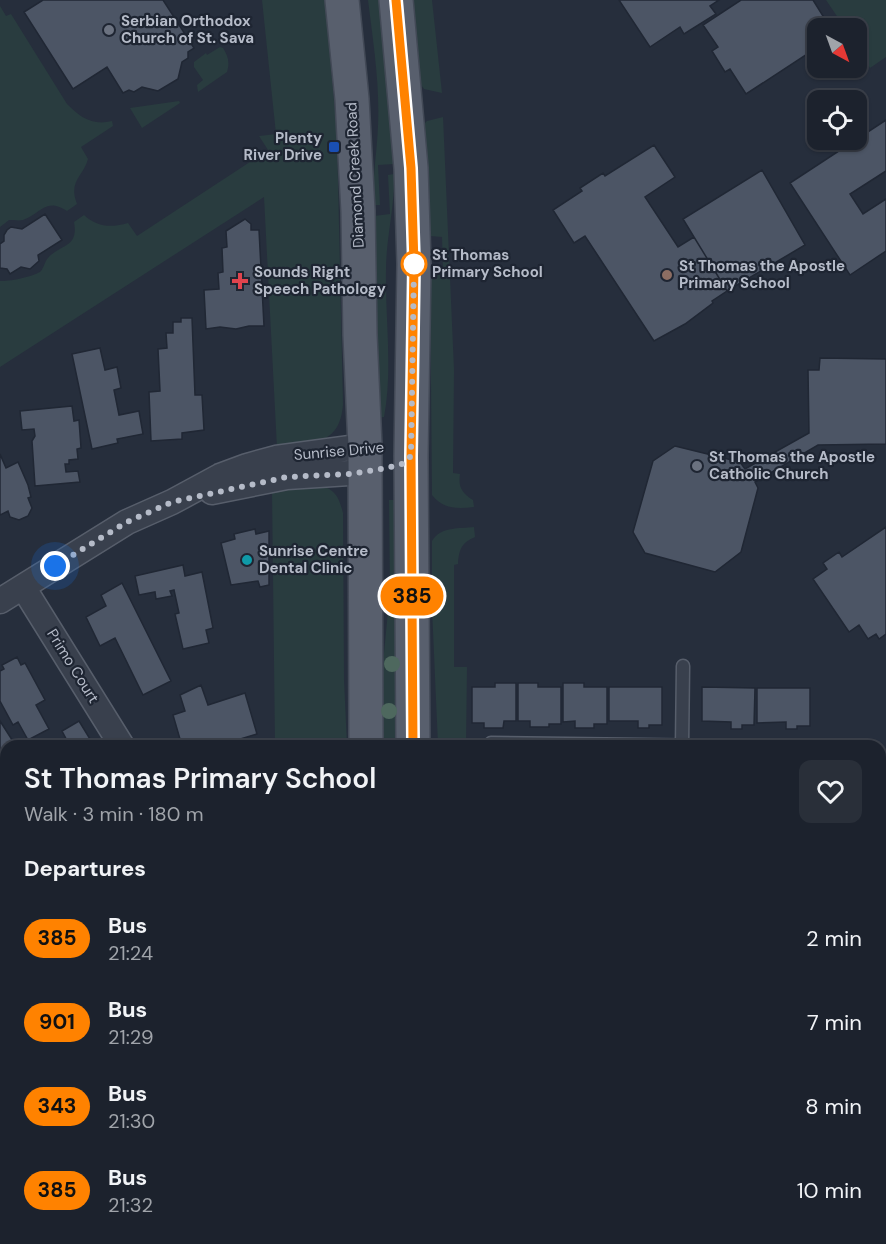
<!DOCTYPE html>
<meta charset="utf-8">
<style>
body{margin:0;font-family:"DM Sans",sans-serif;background:#292f39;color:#f1f3f6;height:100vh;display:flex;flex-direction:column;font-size:22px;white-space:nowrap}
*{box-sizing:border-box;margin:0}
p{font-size:20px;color:#a0a4aa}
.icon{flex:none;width:33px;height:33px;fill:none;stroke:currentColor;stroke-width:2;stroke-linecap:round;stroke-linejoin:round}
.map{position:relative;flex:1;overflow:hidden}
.sheet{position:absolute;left:0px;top:740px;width:886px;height:506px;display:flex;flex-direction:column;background:#1c222d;border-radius:18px 18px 0 0;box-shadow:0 2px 4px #0004,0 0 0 2px #3a3f49}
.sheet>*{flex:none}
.badge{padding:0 12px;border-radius:20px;font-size:21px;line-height:39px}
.needle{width:39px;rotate:139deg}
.buttons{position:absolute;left:807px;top:18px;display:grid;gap:12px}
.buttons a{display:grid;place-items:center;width:60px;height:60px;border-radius:12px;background:#1c222d;box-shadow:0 2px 4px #0004,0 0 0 2px #3a3f49;font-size:30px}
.you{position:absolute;width:30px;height:30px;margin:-15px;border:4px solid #fff;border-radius:50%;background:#1a73e8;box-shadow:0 0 0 9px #1a73e833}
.map>.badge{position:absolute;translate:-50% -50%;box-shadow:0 0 0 3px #fff}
h2{padding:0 24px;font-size:22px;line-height:54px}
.round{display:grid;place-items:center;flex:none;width:63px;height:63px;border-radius:12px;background:#292f39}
.head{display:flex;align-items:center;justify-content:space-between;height:102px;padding:0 24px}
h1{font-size:28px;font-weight:600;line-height:45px}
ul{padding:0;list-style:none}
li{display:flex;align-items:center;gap:18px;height:84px;padding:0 24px}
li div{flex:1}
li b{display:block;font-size:22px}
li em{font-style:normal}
li .badge{min-width:66px;font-weight:700;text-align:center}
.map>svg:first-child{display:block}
</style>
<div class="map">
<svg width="886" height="1244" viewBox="0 0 886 1244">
<rect width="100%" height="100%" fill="#262e3c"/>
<path fill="#293c3f" d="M262,0H325L337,135L343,404C340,447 311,442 277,448L264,197L0,367V281C8,282 36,276 41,271C44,267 45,261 48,258C60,244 79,248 74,222L84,215C97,227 111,228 128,223L137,236L268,150L259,136L276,134Z
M368,0H380L394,164L378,165L380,205H374C372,178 377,153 378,126C380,84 373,41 368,0Z
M413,0H432L442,93L424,89L421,85Z
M826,0H886V57L870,68L857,47L856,28H845Z
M0,6L6,16L11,14L67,104C80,117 92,126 112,121L113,126L81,147L88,159C83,177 68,181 77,204L67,211C45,197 41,214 23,220C19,221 13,220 9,220L0,227Z
M220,47L223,48C228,56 230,62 227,72L198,92L197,85L203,80L194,67V62L206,53L207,55Z
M179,101L180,103L142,128L130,108Z
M443,117L454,370L453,473L460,474C458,487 462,493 473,500L474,507C456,509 443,509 432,495L430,271L443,270L442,237L430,236L424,124L427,121Z
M394,174C395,207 386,238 386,270C385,319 393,370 384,417L376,418L374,216L390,214L388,175Z
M311,484C332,487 338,492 343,513L344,680L347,745H275L272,491Z
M389,500H398L400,745L378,746L380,694L390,591Z
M474,527L475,537C461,543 459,550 458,564L454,565V667H467L466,745H438L432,608V541C441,526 459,529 474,527Z
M886,1151V1217L881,1218V1153Z
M528,1239H788L769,1244H507Z"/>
<path fill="#4c5565" stroke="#202734" stroke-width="1.5" d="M43,0H163L194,48L188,52V58L182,62L178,79L158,91L142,87L134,92L129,90L123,93L107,67L73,89L24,12Z
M619,0H719L710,6L716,14L684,34L680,27L650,47Z
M741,0H813L828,24L818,28V31L811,35L818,47L746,94L730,69L725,72L712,51L718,47L703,25Z
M886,120V171L850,194L863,214L886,199V251L850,275L790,183Z
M654,145L675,177L645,197L678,247L694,237L727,291L712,301L713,303L685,324L654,341L585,236L574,243L553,210L582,191L580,188L603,173L605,176Z
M762,170L805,245L727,291L683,219Z
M45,214L62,240L38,255L39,261L30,269L21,267L10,274L7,269L0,268V244L4,241V235L7,230L11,227L22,229Z
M245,219L251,224V230H259L264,326H249L236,329L220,327L206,329L204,290L219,289L218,273L223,272L222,248L227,247L226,231Z
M181,318H192L195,395H202L204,430L182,433V439L151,441L149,392L160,391L158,349L167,348L166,333H173V322H181Z
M100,348L105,370L117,367L121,388L114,390L119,415L139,411L143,434L117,439L118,443L92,449L72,354Z
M820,358L886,359V444L818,445L755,482L758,488L741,552L715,572L645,553L633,532L653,461L675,446L740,462L745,469L809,433L808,370H819Z
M72,406L74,421L79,420L81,448L77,449L78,459L69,460V464H65L66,472L78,471L80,482L35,486L32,441L35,436L34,429L22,430L20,411Z
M0,454L6,468L18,462L28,485L31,497L28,498L32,508L28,516L19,520L10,517L8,511L0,515Z
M886,527V634L879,639L876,634L868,639L859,625L849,632L813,579L827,569L823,563L839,552L842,557Z
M255,529L256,534L269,531V585L260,587L258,581L231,585L221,543L235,539L234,534Z
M183,565L185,576L202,572L213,628L206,630L209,643L183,649L175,614L179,613L174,590L170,591L172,596L156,599L155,592L139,595L135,576Z
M122,583L171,681L143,695L115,638L100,646L86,617L106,606L101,595Z
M17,657L21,665L25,663L45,700L36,705L49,729L28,740L18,722L13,725L0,701V671L4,669L2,665Z
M495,683H516V721H504L503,728H484V723H472V687H495Z
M518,683H538V687H561V724H549V727H530V721H518Z
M563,683H584V687H607V724H594V728H575V721L563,722Z
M201,685L208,705L245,693L257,734L217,746H182L173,715L185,711L180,695Z
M609,687H662V725H649V728H638V721H609Z
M702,687L755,688L754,725H742V729H731V722L702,721Z
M757,688H810V726H797V729H786V722L757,723Z
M0,721L16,746H6V764L0,768Z
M79,721L90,739L79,746H70L62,731Z
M6,808V844L0,848V813Z
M6,1033V1057L0,1048V1037Z
M0,1109L6,1116V1174L0,1179Z
M6,1234V1239H32L34,1244H0V1236Z
M53,1239H243L228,1244H54Z"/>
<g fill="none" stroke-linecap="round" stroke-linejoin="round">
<defs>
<path id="service" d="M491,743L721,746
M682,746L683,666"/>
<path id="minor" d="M212,492L287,477L365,472
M23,587L122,746
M0,601L127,522L172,502L220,476L247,466L276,458L365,446"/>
<path id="primary" d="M342,0L352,99L358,211L360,335L365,446L366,746
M396,0L411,168L414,264L411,456L413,746
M362,1244V1239
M408,1244V1239"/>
</defs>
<use href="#service" stroke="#575e6b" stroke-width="15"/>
<use href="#minor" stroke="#575e6b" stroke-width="27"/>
<use href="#primary" stroke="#424956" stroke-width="36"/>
<use href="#service" stroke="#39404d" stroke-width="12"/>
<use href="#minor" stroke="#39404d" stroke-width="24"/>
<use href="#primary" stroke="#585f6d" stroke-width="33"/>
</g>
<g fill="#4e685e">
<circle cx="392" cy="664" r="8"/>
<circle cx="389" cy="711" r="8"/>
</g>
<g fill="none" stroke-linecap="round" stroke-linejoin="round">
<defs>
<path id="line" d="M396,0L411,168L414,264L411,456L413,746"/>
</defs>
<use href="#line" stroke="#fff" stroke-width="14"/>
<use href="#line" stroke="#ff8200" stroke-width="9"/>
<path stroke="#b5bbc8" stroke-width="6" stroke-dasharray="0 10.8" d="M55,566L127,522L172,502L287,477L351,474L387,468L402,464L411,456L414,264"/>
</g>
<g fill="#6b7280" stroke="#1e2532" stroke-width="2">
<circle cx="109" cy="30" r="6"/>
<circle cx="697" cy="466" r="6"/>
</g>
<rect fill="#1a4fb4" stroke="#1e2532" stroke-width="2" x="328" y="141" width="12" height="12" rx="3"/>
<circle fill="#fff" stroke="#ff8200" stroke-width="3" cx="414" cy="264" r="12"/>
<circle fill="#8d6e63" stroke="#1e2532" stroke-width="2" cx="667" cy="275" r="6"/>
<path fill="#e0444e" stroke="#1e2532" stroke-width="2" d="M237 272h6v6h6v6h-6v6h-6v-6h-6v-6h6z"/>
<circle fill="#0f9aa8" stroke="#1e2532" stroke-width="2" cx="247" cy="560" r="6"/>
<g text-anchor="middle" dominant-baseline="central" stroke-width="4.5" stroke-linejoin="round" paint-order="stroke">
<g font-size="15" font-weight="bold" fill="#b5bbc8" stroke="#1e2532" text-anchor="start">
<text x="121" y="21">Serbian Orthodox<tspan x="121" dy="17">Church of St. Sava</tspan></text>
<text x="322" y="138" text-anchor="end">Plenty<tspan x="322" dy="17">River Drive</tspan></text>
<text x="679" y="266">St Thomas the Apostle<tspan x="679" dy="17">Primary School</tspan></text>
<text x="254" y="272">Sounds Right<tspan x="254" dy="17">Speech Pathology</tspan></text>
<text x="709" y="457">St Thomas the Apostle<tspan x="709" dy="17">Catholic Church</tspan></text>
<text x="259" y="551">Sunrise Centre<tspan x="259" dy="17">Dental Clinic</tspan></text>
</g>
<g font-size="15" fill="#b5bbc8" stroke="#1e2532">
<text transform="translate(355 175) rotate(-93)">Diamond Creek Road</text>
<text transform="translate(339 451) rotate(-5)">Sunrise Drive</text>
<text transform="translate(73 666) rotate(58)">Primo Court</text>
</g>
<g font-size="15" font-weight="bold" fill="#b5bbc8" stroke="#1e2532" text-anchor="start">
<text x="432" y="255">St Thomas<tspan x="432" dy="17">Primary School</tspan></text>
</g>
</g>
</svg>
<div class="buttons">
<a><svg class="needle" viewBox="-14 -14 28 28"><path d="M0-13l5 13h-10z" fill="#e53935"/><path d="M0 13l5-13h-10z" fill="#a0a4aa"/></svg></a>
<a><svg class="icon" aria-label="locate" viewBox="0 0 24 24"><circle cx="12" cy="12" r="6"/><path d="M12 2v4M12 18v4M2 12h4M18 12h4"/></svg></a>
</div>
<div class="you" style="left:55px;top:566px"></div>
<b class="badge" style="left:412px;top:596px;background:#ff8200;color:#111">385</b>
<section class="sheet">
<div class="head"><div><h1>St Thomas Primary School</h1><p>Walk · 3 min · 180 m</p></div><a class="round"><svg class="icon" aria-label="heart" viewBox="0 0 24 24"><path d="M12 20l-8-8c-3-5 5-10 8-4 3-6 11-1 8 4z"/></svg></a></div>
<h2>Departures</h2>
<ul>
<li><span class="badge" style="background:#ff8200;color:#111">385</span><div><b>Bus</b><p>21:24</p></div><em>2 min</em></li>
<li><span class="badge" style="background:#ff8200;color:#111">901</span><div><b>Bus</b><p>21:29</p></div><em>7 min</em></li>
<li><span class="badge" style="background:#ff8200;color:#111">343</span><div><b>Bus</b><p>21:30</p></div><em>8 min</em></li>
<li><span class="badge" style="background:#ff8200;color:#111">385</span><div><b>Bus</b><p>21:32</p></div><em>10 min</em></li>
</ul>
</section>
</div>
